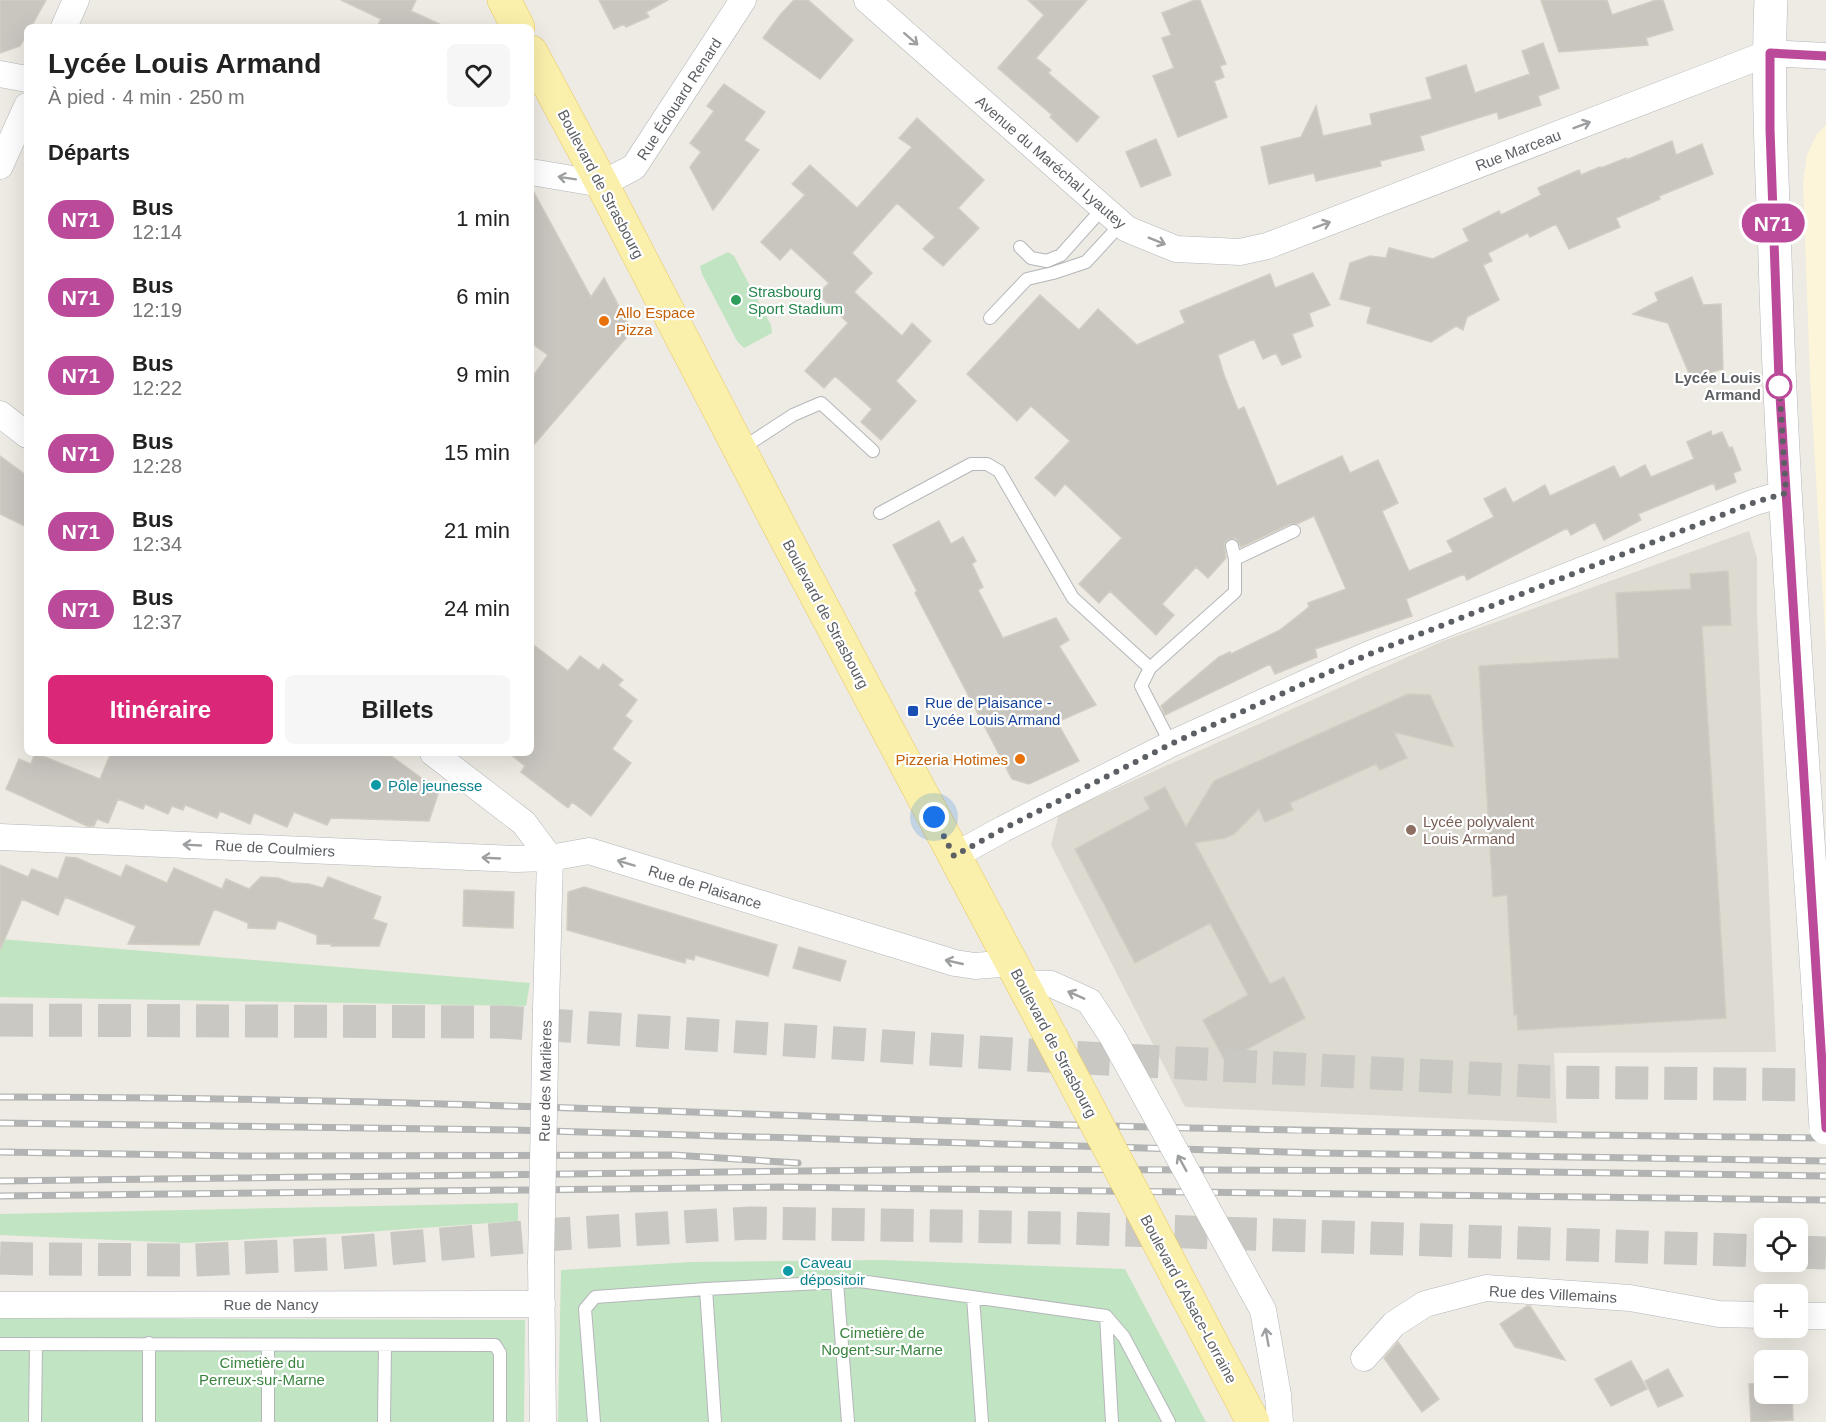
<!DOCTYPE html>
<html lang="fr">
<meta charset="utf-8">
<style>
body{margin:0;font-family:Arial,sans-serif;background:#f6f6f6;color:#222;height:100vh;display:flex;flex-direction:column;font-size:22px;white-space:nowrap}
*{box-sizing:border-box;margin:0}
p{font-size:20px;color:#767676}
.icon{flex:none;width:33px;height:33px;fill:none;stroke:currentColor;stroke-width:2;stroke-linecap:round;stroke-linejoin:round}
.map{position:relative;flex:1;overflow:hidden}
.drawer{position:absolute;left:24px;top:24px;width:510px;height:732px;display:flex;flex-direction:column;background:#fff;border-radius:9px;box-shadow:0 6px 24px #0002}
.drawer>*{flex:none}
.badge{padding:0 12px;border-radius:20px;font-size:21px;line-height:39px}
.tools{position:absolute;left:1754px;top:1218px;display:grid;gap:12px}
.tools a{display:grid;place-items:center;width:54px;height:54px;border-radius:9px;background:#fff;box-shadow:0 6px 24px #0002;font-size:30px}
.you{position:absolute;width:30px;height:30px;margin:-15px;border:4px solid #fff;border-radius:50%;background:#1a73e8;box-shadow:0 0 0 9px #1a73e833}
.map>.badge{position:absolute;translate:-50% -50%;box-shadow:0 0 0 3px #fff}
h2{padding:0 24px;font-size:22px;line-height:54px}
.round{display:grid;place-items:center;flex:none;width:63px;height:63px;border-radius:9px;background:#f6f6f6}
.summary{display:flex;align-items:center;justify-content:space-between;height:102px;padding:0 24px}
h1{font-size:28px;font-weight:600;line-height:45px}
.button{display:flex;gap:12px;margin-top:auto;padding:12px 24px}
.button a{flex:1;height:69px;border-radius:9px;background:#db2777;color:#fff;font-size:24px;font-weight:600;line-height:69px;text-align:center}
.button a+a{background:#f6f6f6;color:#222}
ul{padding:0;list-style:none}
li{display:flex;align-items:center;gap:18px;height:78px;padding:0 24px}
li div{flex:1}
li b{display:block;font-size:22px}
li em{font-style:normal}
li .badge{min-width:66px;font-weight:700;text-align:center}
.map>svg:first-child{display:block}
</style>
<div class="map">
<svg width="1826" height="1422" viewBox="0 0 1826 1422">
<rect width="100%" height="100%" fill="#edebe3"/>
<path fill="#fcf5da" d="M1826,125V649L1810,377L1803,183L1807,155L1817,134Z"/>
<path fill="#dddad2" d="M1749,531L1757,558V615L1776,1052L1554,1053L1557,1123L1185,1107L1051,845L1059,814L1443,641Z"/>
<path fill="#c1e4c2" d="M728,252L734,256L771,325L772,333L744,348L737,341L702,274L700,266Z
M0,939L530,983L526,1006L0,997Z
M518,1203V1221L367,1232L185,1243L0,1235V1214Z
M882,1260L1125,1269L1206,1422H558L561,1270L691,1262Z
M0,1318L525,1320L524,1422H0Z"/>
<path fill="#c9c6c0" stroke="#d2cdc2" stroke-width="1.5" d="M0,0H46L31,27H27V34L20,46L0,53Z
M341,0H416L411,11L446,27H377L381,19Z
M599,0H668L646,12L649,17L626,27L624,24L614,29Z
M794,0H808L853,40L820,79L763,38L780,15Z
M1028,0H1087L1036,58L1051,70L1048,73L1099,117L1077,142L1050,117L1052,115L998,68L1044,15Z
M1195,0H1200L1226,64L1220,66L1224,77L1214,81L1227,117L1178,137L1153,76L1174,68L1162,38L1171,35L1162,13Z
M1541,0H1607L1612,15L1656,0H1663L1673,30L1646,38L1648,45L1559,52Z
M1543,43L1559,88L1538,96L1541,105L1499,119L1497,112L1420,136L1424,150L1380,161L1381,166L1316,181L1314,173L1269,184L1261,147L1301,137L1316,106L1323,136L1372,125L1370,114L1432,99L1426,78L1466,65L1475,93L1530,74L1522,51Z
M724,84L765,112L744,140L759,150L713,210L690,167L701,152L690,143L714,111L707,106Z
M917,118L984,180L958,208L979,228L943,266L923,249L935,237L897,203L852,253L872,273L854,292L902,336L912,323L931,341L896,381L916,401L881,440L861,422L872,409L835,376L824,388L805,371L848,323L818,294L829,283L791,248L780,260L761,242L805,195L792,184L810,165L857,208L912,147L899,138Z
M1156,139L1171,175L1141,187L1126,152Z
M1672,141L1676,155L1702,144L1713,174L1659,196L1660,199L1616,218L1620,227L1569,249L1556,224L1530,237L1528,233L1488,253L1492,261L1483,265L1499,300L1467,317L1463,330L1456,326L1431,342L1367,323L1371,307L1340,299L1350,263L1370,256L1386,258L1389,248L1433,259L1469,241L1463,229L1499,211L1501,215L1541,195L1538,188L1579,170L1581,175L1600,167L1601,168L1626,158V160Z
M531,187L591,297L604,278L632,331L531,448V379L548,355L531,343Z
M1313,273L1330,305L1309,313L1313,326L1292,334L1301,357L1282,365L1276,353L1263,359L1254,339L1218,355L1224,375L1238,410L1244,407L1277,486L1342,456L1350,473L1378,460L1398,503L1382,511L1409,571L1453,552L1447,541L1494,517L1484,499L1505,488L1513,503L1545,485L1550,496L1614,466L1620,478L1645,465L1651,477L1694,459L1687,442L1711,431L1712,436L1722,432L1729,448L1732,447L1741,470L1733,473L1736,482L1716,490L1714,483L1638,514L1641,520L1604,540L1595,522L1571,535L1567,528L1467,580L1464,574L1406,599L1412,616L1315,649L1317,657L1275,674L1270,664L1165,715L1161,706L1219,657L1230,652L1231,654L1280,630L1309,607L1308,603L1346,589L1314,516L1297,524H1290L1241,547L1238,541L1235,538L1227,540L1224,544L1226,558L1208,578L1196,567L1162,604L1174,615L1156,635L1110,591L1099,603L1079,584L1122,538L1065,484L1055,496L1035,478L1070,441L1031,406L1017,421L967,374L1040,295L1079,330L1098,309L1137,345L1185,323L1180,311L1270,274L1275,288Z
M1692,277L1703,305L1721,304L1723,369L1691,378L1668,323L1633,314L1658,301L1655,293Z
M0,456L27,476V527L0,514Z
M939,521L951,544L963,537L976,561L972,564L983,587L978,590L1003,638L1056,618L1069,640L1059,646L1096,705L1057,722L1079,761L1029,784L1012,779L915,593L917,591L893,545Z
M1728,571L1731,625L1702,626L1726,1018L1518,1030L1517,1015H1514L1507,895L1493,897L1479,666L1619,658L1616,593L1691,589L1690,574Z
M531,643L568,671L580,656L599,670L603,664L623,680L618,685L637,700L625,716L632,721L612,749L631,763L591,816L572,802L568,808L521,772L525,766L509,753H531Z
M1408,694L1430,695L1454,747L1394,732L1407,758L1380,770L1376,764L1290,803L1293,810L1265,822L1259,809L1234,834L1225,838L1195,843L1270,984L1284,977L1305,1018L1225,1061L1203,1020L1248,995L1210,923L1135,963L1075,849L1150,809L1144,798L1165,787L1186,827L1214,781Z
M35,753L100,779L111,753H387L439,791L429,821L331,818L327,825L294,812L287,827L254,813L250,824L220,811L217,818L185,805L183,810L172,806L168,814L145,804L143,809L118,799L108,823L97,819L94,826H87L6,789L19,759L31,764Z
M66,857L77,858L121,877L126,865L167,883L174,868L222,889L226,879L249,889L261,877L278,878L292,883L309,884L323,888L328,877L381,897L373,919L387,924L379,946H331L332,944H317V935L278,920L275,929L248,928V923L214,909L199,945L128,944L136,926L65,897L58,915L22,899L0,950V865L28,877L32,869L58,879Z
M584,887L777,945L768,976L695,955L694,960L686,958L685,963L567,930L568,892Z
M464,890L514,892L513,928L463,926Z
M799,947L846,961L840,981L793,968Z
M1527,1306H1530L1565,1360L1515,1347L1500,1324Z
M1398,1342L1439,1399L1422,1412L1384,1358Z
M1789,1353V1360H1764V1394H1792L1793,1420L1751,1422L1749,1384L1764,1383L1762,1354Z
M1631,1361L1647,1389L1611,1406L1595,1379Z
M1668,1369L1683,1396L1658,1407L1645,1381Z"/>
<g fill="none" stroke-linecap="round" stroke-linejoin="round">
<path stroke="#c9c8c3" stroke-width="33" stroke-dasharray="33 16" stroke-linecap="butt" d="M0,1020L502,1022L1027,1055L1549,1082L1826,1085
M1797,1252L1826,1253
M0,1258L31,1259L195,1260L328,1254L559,1234L751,1223L1067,1228L1764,1251"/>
<defs>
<path id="lane" d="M1020,247L1031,258L1047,261L1061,255L1103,208
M990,318L1027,279L1053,273L1086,262L1121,224
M741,449L793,415L821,403L873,451
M880,513L971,464H987L999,471L1073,598L1150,668L1141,686L1171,744
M1235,559L1294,531
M1150,668L1235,592V559L1232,546
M837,1282L848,1422
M706,1289L715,1422
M973,1297L982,1422
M1106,1316L1112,1422
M0,1344L495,1345L500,1353V1422
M35,1422L36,1344
M149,1422V1343
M268,1422V1345
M384,1422L385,1345
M594,1422L585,1309L595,1297L706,1289L860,1281L1106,1316L1124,1337L1169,1422"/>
<path id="street" d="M867,0L1127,229L1176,249L1240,252L1267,246L1769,53L1826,56
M64,27L76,0
M0,74L27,79
M0,166L27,106
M531,172L602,184L634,167L743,0
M0,414L27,435
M433,753L524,823L550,858
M0,837L515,859L550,858L589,851L955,963L975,966L1012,963
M954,856L1003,829L1171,744L1367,655L1755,502L1786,493
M1022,983L1051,984L1089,1001L1112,1036
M546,1009L550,858
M541,1263L543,1422
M0,1305L542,1304
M1797,1316H1826
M1364,1358L1394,1324L1425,1304L1486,1288L1630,1298L1719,1314L1764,1315
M1278,1395L1280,1422"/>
<path id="secondary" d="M1771,0C1767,86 1772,172 1775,257C1782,505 1803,755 1819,1003"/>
<path id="primary" d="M504,0L518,27
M531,52L602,184L783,533L1051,1037
M1174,1271L1253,1422"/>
</defs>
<use href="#lane" stroke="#b4b6ba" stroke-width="14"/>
<use href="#street" stroke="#b4b6ba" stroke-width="27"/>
<use href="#secondary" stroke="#b5b8bd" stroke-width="34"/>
<use href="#primary" stroke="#eac760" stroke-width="34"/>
<use href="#lane" stroke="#fff" stroke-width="12"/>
<use href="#street" stroke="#fff" stroke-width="26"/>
<use href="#secondary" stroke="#fff" stroke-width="33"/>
<use href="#primary" stroke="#fbf0ab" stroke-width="33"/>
<defs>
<path id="rail" d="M0,1097C358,1097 716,1114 1073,1125C1324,1132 1575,1135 1826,1138
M0,1123L513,1130L1319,1153L1826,1161
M0,1152L244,1156L673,1155L798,1163
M0,1181L969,1169L1470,1171L1826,1176
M0,1196L779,1187L1826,1200"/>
</defs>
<use href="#rail" stroke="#b2b3b3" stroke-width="7"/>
<use href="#rail" stroke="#fff" stroke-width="4.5" stroke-dasharray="14" stroke-linecap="butt"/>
<defs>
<path id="street-bridge" d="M1112,1036L1263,1310L1278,1395
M541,1263L546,1009"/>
<path id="secondary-bridge" d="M1819,1003L1826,1128"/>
<path id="primary-bridge" d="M1051,1037L1174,1271"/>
</defs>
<use href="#street-bridge" stroke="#b4b6ba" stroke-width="27" stroke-linecap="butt"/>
<use href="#secondary-bridge" stroke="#b5b8bd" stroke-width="34" stroke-linecap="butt"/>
<use href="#primary-bridge" stroke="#eac760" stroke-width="34" stroke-linecap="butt"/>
<use href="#street-bridge" stroke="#fff" stroke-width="26"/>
<use href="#secondary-bridge" stroke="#fff" stroke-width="33"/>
<use href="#primary-bridge" stroke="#fbf0ab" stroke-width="33"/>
</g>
<defs><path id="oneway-shaft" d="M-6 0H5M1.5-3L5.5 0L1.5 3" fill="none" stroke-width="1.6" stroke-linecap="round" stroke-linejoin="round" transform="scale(1.5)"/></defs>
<g stroke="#9d9fa1">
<use href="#oneway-shaft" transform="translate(911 39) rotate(41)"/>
<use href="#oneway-shaft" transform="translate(1582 125) rotate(-21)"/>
<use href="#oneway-shaft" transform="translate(567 178) rotate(-171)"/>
<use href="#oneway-shaft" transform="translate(1322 225) rotate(-21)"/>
<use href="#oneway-shaft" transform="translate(1157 241) rotate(22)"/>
<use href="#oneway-shaft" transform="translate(192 845) rotate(-177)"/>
<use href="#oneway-shaft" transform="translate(491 858) rotate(-177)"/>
<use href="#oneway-shaft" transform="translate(626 863) rotate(-163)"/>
<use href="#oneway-shaft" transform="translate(954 962) rotate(-167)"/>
<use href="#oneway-shaft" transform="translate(1076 995) rotate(-156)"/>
<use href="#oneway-shaft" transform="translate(1182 1163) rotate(-119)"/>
<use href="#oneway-shaft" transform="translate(1267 1337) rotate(-100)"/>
</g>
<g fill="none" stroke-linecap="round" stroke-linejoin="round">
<defs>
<path id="line" d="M1826,56L1770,53V129L1779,380L1826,1128"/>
</defs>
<use href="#line" stroke="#fff" stroke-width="14"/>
<use href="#line" stroke="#bb4a9b" stroke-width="9"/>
<path stroke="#5c5f63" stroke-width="6" stroke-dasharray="0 10.8" d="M934,817L954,856L1003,829L1171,744L1367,655L1755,502L1786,493L1779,380V386"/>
</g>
<circle fill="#2e9e5b" stroke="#fff" stroke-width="2" cx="736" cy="300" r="6"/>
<g fill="#e8710a" stroke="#fff" stroke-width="2">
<circle cx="604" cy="321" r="6"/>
<circle cx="1020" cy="759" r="6"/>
</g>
<circle fill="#fff" stroke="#bb4a9b" stroke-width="3" cx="1779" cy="386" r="12"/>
<rect fill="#1a4fb4" stroke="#fff" stroke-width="2" x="907" y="705" width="12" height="12" rx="3"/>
<g fill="#0f9aa8" stroke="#fff" stroke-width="2">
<circle cx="376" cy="785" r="6"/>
<circle cx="788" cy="1271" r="6"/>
</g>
<circle fill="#8d6e63" stroke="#fff" stroke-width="2" cx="1411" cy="830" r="6"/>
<g text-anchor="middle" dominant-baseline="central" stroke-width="4.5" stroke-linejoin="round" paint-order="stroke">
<g font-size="15" fill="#5c5f63" stroke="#fff">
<text transform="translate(679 99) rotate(-57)">Rue Édouard Renard</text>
<text transform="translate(1518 150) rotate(-21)">Rue Marceau</text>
<text transform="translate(1051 162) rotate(41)">Avenue du Maréchal Lyautey</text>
<text transform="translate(601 184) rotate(62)">Boulevard de Strasbourg</text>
<text transform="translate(826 614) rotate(62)">Boulevard de Strasbourg</text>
<text transform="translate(275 848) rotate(3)">Rue de Coulmiers</text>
<text transform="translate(705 887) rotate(17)">Rue de Plaisance</text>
<text transform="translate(1054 1043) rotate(62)">Boulevard de Strasbourg</text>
<text transform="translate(545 1081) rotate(-89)">Rue des Marlières</text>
<text transform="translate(1553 1294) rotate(3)">Rue des Villemains</text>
<text transform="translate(1189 1299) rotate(62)">Boulevard d'Alsace-Lorraine</text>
<text x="271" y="1304">Rue de Nancy</text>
</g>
<g font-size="15" fill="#27864d" stroke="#fff" text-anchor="start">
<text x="748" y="291">Strasbourg<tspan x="748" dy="17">Sport Stadium</tspan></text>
</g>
<g font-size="15" fill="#c56008" stroke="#fff" text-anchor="start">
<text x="616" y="312">Allo Espace<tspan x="616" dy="17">Pizza</tspan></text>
<text x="1008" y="759" text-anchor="end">Pizzeria Hotimes</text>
</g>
<g font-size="15" font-weight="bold" fill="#5c5f63" stroke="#fff" text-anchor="end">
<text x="1761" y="377">Lycée Louis<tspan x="1761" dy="17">Armand</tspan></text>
</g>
<g font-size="15" fill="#164399" stroke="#fff" text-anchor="start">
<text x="925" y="702">Rue de Plaisance -<tspan x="925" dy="17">Lycée Louis Armand</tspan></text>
</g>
<g font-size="15" fill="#0d838f" stroke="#fff" text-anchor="start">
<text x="388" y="785">Pôle jeunesse</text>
<text x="800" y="1262">Caveau<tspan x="800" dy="17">dépositoir</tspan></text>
</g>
<g font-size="15" fill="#785e54" stroke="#fff" text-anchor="start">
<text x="1423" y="821">Lycée polyvalent<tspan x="1423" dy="17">Louis Armand</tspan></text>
</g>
<g font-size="15" fill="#3a843f" stroke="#fff">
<text x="882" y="1332">Cimetière de<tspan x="882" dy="17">Nogent-sur-Marne</tspan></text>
<text x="262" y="1362">Cimetière du<tspan x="262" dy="17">Perreux-sur-Marne</tspan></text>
</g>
</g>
</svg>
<div class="tools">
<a><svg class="icon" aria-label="locate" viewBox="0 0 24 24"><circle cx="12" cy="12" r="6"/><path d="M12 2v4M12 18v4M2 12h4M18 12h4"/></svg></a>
<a>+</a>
<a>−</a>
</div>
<div class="you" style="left:934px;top:817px"></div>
<b class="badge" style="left:1773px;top:223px;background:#bb4a9b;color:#fff">N71</b>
<section class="drawer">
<div class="summary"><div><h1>Lycée Louis Armand</h1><p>À pied · 4 min · 250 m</p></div><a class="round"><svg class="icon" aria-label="heart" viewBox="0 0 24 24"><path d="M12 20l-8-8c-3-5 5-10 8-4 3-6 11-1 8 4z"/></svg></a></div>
<h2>Départs</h2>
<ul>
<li><span class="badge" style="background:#bb4a9b;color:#fff">N71</span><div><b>Bus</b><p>12:14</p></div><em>1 min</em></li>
<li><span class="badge" style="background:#bb4a9b;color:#fff">N71</span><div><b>Bus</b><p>12:19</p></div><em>6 min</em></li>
<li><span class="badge" style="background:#bb4a9b;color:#fff">N71</span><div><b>Bus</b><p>12:22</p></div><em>9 min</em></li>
<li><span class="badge" style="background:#bb4a9b;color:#fff">N71</span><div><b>Bus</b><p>12:28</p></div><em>15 min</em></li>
<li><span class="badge" style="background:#bb4a9b;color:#fff">N71</span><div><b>Bus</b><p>12:34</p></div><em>21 min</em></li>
<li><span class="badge" style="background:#bb4a9b;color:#fff">N71</span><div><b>Bus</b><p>12:37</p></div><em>24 min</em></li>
</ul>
<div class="button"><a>Itinéraire</a><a>Billets</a></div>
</section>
</div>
